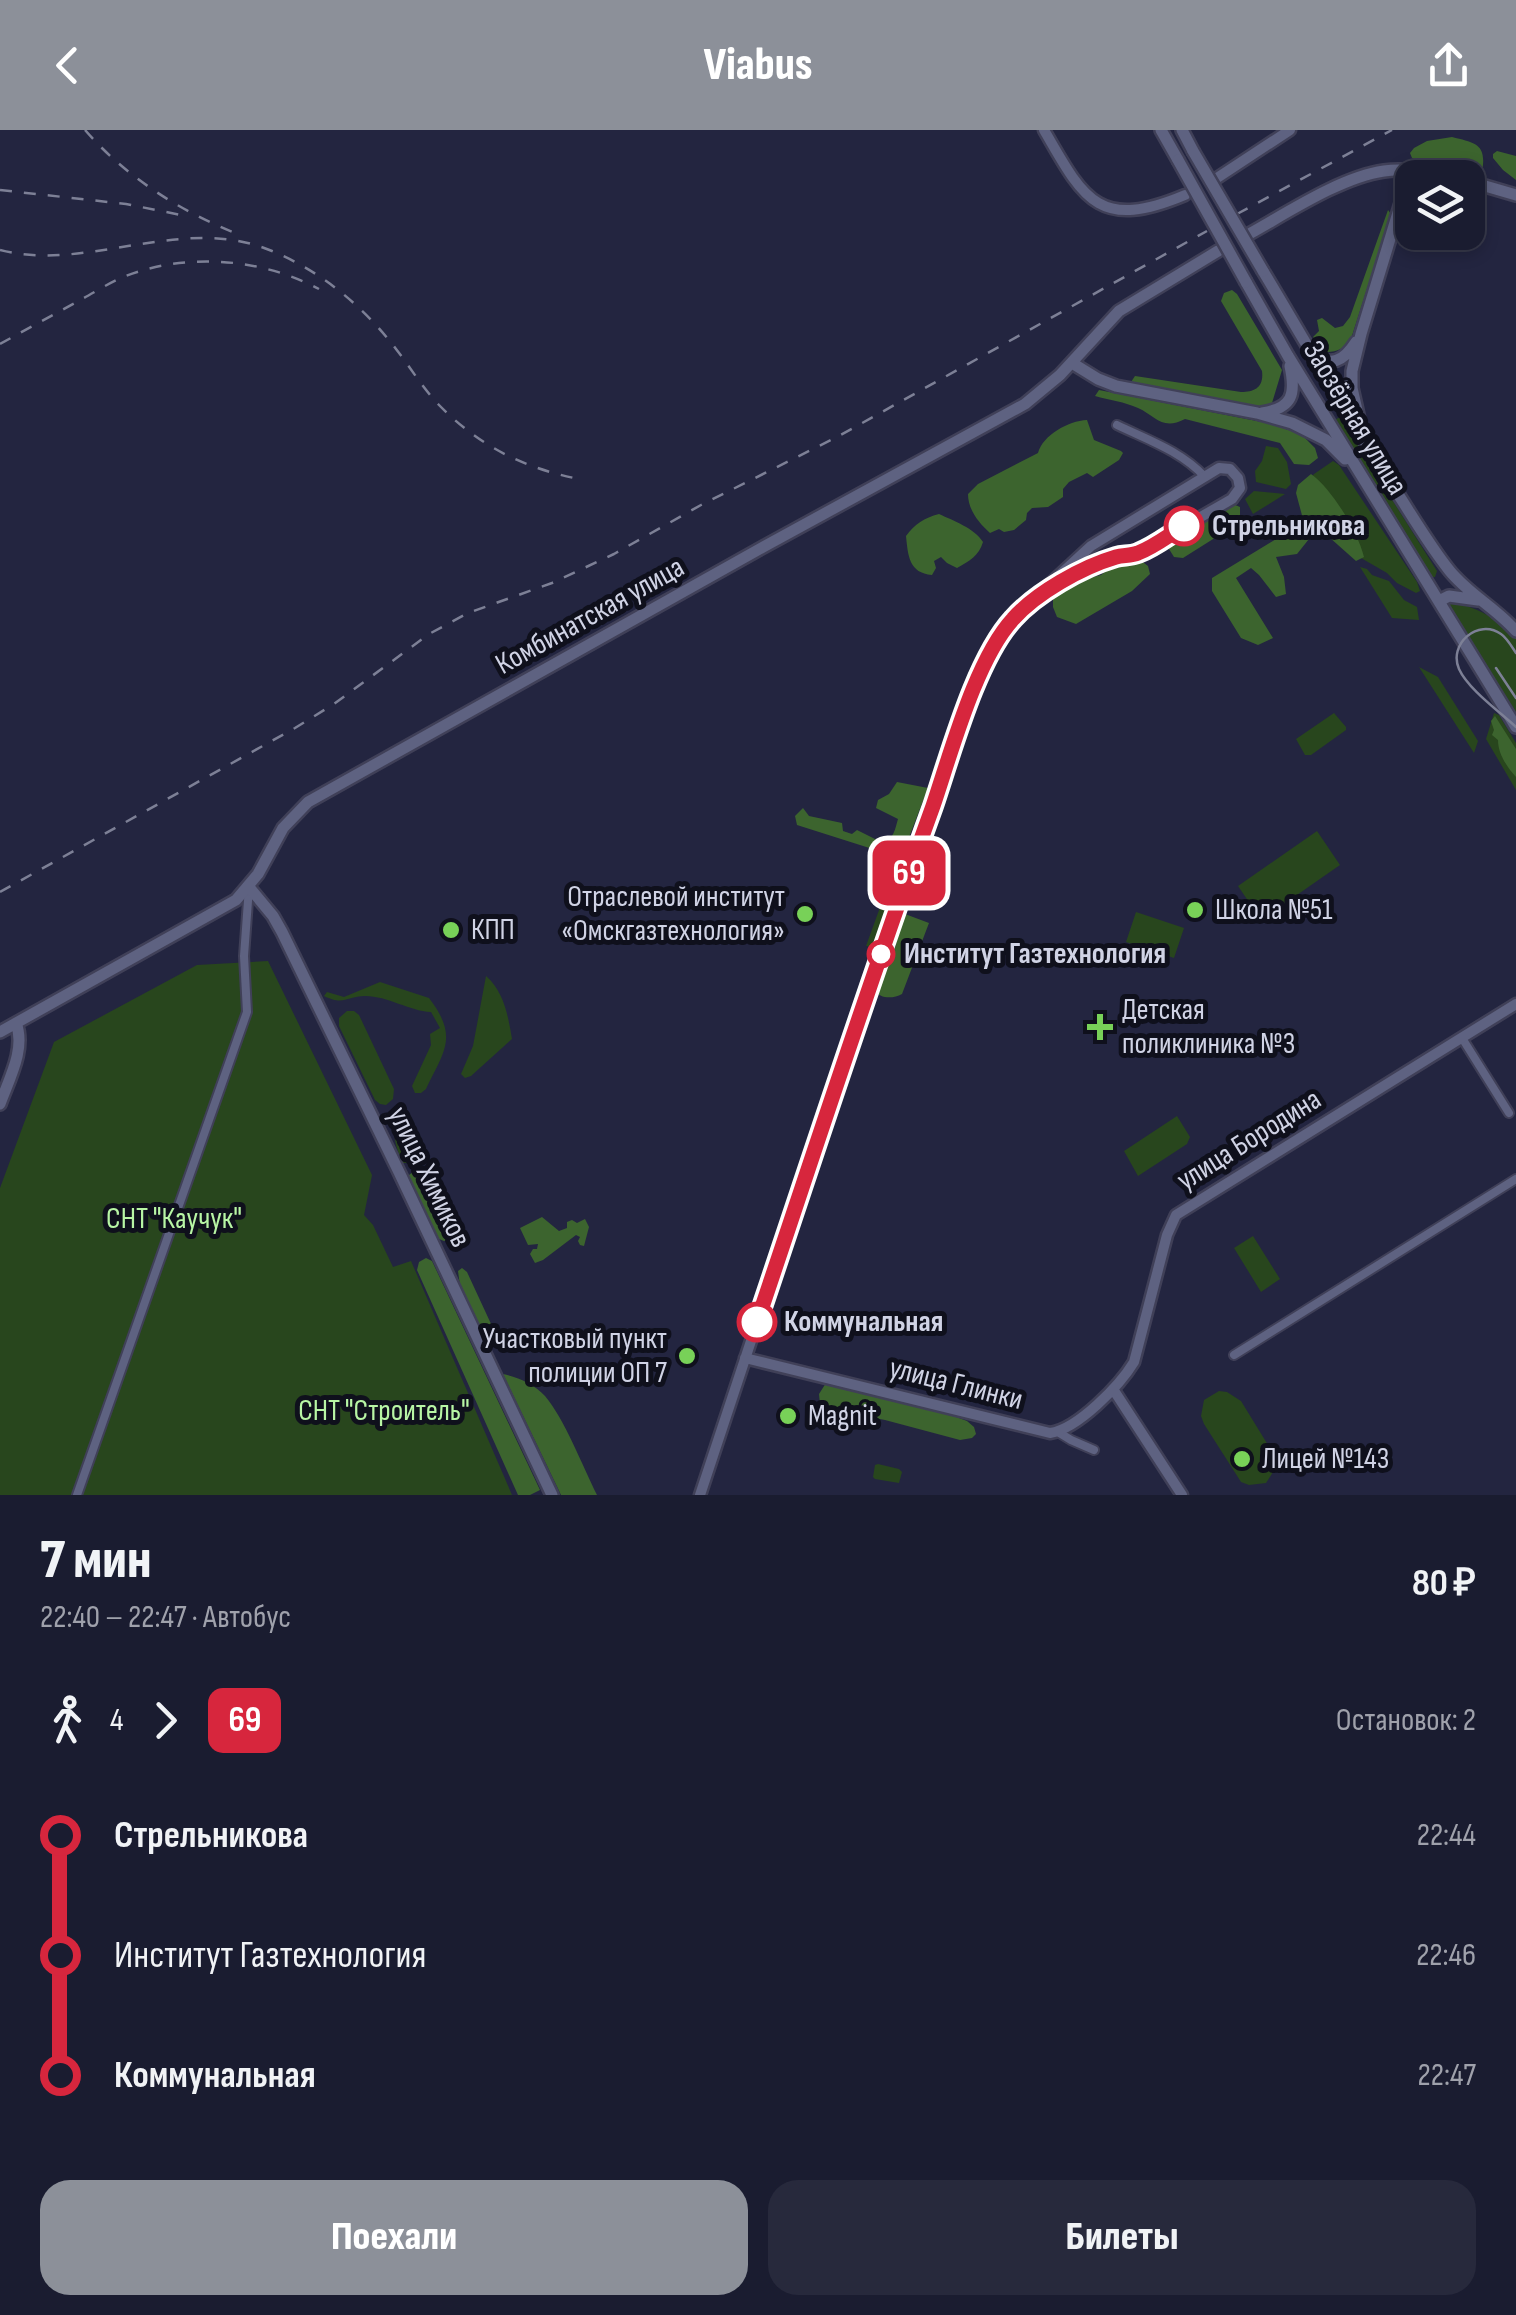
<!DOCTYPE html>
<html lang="ru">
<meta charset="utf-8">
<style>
body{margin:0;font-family:"Sofia Sans Condensed",sans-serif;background:#27293c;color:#f1f3f6;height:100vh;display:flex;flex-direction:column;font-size:38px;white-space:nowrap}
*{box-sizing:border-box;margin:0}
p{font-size:32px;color:#9fa1ab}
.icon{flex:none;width:55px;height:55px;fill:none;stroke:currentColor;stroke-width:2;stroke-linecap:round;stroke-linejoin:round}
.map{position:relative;height:1365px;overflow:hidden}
.sheet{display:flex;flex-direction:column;background:#1a1c30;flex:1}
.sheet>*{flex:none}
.badge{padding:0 20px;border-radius:15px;font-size:35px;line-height:65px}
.tools{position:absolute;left:1395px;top:30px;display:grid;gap:20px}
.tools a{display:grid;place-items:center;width:90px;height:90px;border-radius:20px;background:#1a1c30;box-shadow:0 5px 15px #0003,0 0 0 2px #383a4c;font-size:50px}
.map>.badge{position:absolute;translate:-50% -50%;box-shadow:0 0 0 5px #fff}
.legs{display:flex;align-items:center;gap:15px;height:110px;padding:0 40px;font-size:32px}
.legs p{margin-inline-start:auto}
.overview{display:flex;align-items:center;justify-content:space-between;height:170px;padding:0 40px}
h1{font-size:55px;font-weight:800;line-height:75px}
.primary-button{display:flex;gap:20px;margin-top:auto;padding:20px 40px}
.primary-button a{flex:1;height:115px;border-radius:30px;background:#8c9099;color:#fff;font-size:40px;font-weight:800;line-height:115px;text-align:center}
.primary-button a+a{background:#27293c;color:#f1f3f6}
ul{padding:0 40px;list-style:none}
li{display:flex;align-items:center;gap:35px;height:120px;font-size:38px}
li i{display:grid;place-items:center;width:15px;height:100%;margin:0 12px;background:currentColor}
li i::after{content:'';width:25px;height:25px;margin:-12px;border:8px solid;border-radius:50%;background:#1a1c30}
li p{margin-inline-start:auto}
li:first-child i{background:linear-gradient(#0000 50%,currentColor 0)}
li:last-child i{background:linear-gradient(currentColor 50%,#0000 0)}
header{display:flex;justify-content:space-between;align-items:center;height:130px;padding:0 40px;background:#8c9099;color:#fff;font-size:45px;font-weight:800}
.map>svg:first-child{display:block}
</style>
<header><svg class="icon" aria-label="back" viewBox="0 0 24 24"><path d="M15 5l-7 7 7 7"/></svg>Viabus<svg class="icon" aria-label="share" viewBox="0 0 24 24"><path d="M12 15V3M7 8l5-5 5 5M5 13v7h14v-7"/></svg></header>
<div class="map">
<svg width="1516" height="1365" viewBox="0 0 1516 1365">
<rect width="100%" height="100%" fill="#232540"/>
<path fill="#28461d" d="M1340,287L1437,441L1435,447H1430L1333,291Z
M1266,316L1278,318L1287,332L1291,354L1286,359L1256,352L1255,341L1262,331Z
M1333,331L1339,335L1417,452L1420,461L1416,463L1397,453L1387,443L1361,428L1307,352L1314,344Z
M1254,361L1285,364L1253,384L1245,369Z
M1360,437L1367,439L1372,445L1389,451L1404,470L1417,477L1419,490L1392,488Z
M1449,471C1477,478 1498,487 1516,509V582L1447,473Z
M1419,537L1438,547L1478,611L1474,623Z
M1334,583L1346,597V600L1311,625H1305L1296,609Z
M1494,583L1499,585L1516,613V660L1486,609Z
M1317,701L1340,735L1261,790L1238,756Z
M895,736L901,740L876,817L866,816Z
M1136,782L1184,798L1174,828L1126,812Z
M268,831L372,1045L364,1085L373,1095L393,1137L411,1131L512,1365H0V1058L54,912L197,835Z
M486,846C504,862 508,885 512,909L471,946L465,948L461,944L473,916Z
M380,852L429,868C459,907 444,921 426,959L421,963H415L412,956L431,915L430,904L440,898L431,882C409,881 388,866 365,866C347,866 344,876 324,866L327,862L344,867Z
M347,881H354L359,885L394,959L393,969L386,975L380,974L375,970L339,896V888Z
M1177,986L1190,1007L1187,1014L1138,1046L1124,1021Z
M395,996L414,1014L417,1028L411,1033H403C397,1020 393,1010 395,996Z
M1253,1106L1280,1149L1261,1162L1234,1118Z
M1219,1261L1227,1262L1241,1271L1273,1323L1275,1339L1266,1353L1249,1355L1241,1352L1204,1294L1201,1286L1204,1270Z
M878,1334L899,1339L902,1342L899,1353L875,1349L873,1347L875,1335Z"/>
<path fill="#3c642e" d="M1452,7C1476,13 1487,14 1482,42C1469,45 1458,39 1449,31L1431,35L1412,28L1410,23L1414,18L1427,11Z
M1497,21L1516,26V50L1503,40L1493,28V24Z
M1388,80L1391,84L1351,209C1344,218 1338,222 1327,222L1313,207L1319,201L1317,190L1322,188L1335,198L1343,196L1350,187Z
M1232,160L1237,164L1282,240L1272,273L1257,278L1131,252L1135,246L1241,262C1255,262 1264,257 1262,241L1221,171L1224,163Z
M1099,260L1272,294L1302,305L1315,318L1318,328L1309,335L1294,334L1280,313L1185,289C1162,301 1156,286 1138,278C1125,272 1109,270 1095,266Z
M1087,290L1094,310L1121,321L1123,323L1119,330L1093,347L1087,343L1069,352L1063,359V367L1048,377L1032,378L1027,383L1026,390L1014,400L1004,402L999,399L990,403C979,393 968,380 968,364L978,354L1038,323C1043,305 1068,291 1087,290Z
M1311,344C1332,359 1358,402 1364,427L1356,431L1329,407L1313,400L1303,389L1296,363L1298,355Z
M1233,374L1240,377V388L1229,399L1183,428L1174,427L1169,419C1180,401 1214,384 1233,374Z
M939,384C954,391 974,398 983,412C979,426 969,431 957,438L947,433L941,427L934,431L936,438L932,445C909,443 908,426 906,406C915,394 924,388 939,384Z
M1301,394L1313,404L1297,424L1276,427L1284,447L1286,464L1276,467L1259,445L1251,438L1236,448L1273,508L1258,515L1241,508L1212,461V448Z
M1139,429L1148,436L1150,444L1132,461L1076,494L1057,487L1053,477V465L1066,454L1101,445L1115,434Z
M1495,586L1516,619V647C1507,637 1498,624 1498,610L1492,605L1494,600L1491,591Z
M897,652L928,658L906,715L882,722L797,695L795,686L803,678L809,686L842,693L843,701L852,704L857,700L883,713C894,709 895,699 898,689L876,678L878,670L889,664Z
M905,784L929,793L902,864C893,869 880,869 874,860L886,840L896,815L900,785Z
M418,1038L451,1103L450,1109L444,1111L439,1109L409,1050V1045Z
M542,1087L559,1101L567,1098V1092L572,1090L577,1093L585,1089L589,1097L584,1116L580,1115L578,1111L580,1107L576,1105L543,1130L535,1133L530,1124L533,1119H537L538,1114L528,1115L520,1098Z
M426,1128L432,1131L540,1360L530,1365H518L417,1140L419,1132Z
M462,1138L467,1142L492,1196L484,1206L460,1156L458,1141Z
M503,1244C518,1247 534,1254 545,1266C564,1288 583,1337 597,1365H561Z
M826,1253L943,1282L967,1291L974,1297L976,1304L972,1308L960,1310L885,1290L832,1280L820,1274L819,1264Z"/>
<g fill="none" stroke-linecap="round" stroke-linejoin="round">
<defs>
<path id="minor" d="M1117,295C1148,310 1181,321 1205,347
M1462,908L1509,983
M1234,1225L1516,1049
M1058,1302L1071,1310L1094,1320
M77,1365L247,882L244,826L249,757"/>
<path id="tertiary" d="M1044,0C1084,70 1099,101 1185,65
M1217,48L1290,0
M745,1228L1050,1303C1078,1299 1120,1255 1134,1232L1167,1105L1176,1085L1516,874
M1113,1259L1182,1365
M700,1365L845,927L919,713L975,558L990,522L1002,502L1014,487L1091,416L1219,338L1230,339L1238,348L1240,358L1232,369L1138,423L1117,427L1102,433L1043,462"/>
<path id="secondary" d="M1161,0L1178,30
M1182,0L1193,21
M1468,51L1516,65
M1249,104C1287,83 1341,47 1384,41C1407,38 1430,43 1454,48
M1263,141C1308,216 1350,291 1398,364C1414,389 1430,416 1449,440C1468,464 1496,478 1516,501
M1246,152L1288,226L1516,597
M1310,224C1332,237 1343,232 1356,212
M1072,233L1098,249L1116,256L1257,283L1292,293L1326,310L1345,329
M1262,283C1293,278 1296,264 1290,236
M1361,298L1352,258V241L1361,204L1411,40
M1439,471L1449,466L1478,470
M249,757L273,786L282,802L399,1042L552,1365
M0,902L236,770L258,744L283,698L308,672L765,416L1025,274L1060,245L1119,181L1218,121
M0,974C9,949 26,919 16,893"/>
</defs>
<use href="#minor" stroke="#404058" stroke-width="12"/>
<use href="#tertiary" stroke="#404058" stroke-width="15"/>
<use href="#secondary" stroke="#404058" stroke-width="16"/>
<use href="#minor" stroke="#5e6281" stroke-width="8"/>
<use href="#tertiary" stroke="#5e6281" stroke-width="10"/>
<use href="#secondary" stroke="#5e6281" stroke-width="11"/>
<path stroke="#7d8096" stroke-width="2.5" d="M1516,523C1512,517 1507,508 1501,504C1478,488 1448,514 1459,539C1468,559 1500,582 1516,597
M1496,538L1516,568"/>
<path stroke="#7d8096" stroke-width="2.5" stroke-dasharray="12 12" stroke-linecap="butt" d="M85,0C125,46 178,80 235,103
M0,60L126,74L186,86
M1237,84L1392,0
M0,120C88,143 182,83 272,121C322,142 363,176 396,219C410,237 422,257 438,274C480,317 525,339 584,350
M0,214C27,199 55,184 82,169C95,162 109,153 123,147C186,122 261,128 319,159
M0,762L295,598L334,574L429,504L468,483L552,453L614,424L701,375L837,307L1207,101"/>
<defs>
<path id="secondary-bridge" d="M1193,21L1263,141
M1178,30L1246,152"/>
</defs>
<use href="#secondary-bridge" stroke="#404058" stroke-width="16" stroke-linecap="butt"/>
<use href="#secondary-bridge" stroke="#5e6281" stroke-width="11"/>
</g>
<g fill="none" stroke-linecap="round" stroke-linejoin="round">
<defs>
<path id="line-1" d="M757,1192C815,1020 871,847 933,676C951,623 976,529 1013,489C1036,463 1082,437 1116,427C1123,425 1131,426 1138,423C1154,417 1169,405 1184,396"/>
</defs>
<use href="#line-1" stroke="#fff" stroke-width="22"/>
<use href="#line-1" stroke="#d7263d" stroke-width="15"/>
</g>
<g fill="#fff" stroke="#d7263d" stroke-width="5">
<circle cx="1184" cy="396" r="18"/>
<circle cx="881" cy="824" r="12"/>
<circle cx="757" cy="1192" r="18"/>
</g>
<g fill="#78d158" stroke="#0f101c" stroke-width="4">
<circle cx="1195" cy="780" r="10"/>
<circle cx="805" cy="784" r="10"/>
<circle cx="451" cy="800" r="10"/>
<path d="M1095 882h10v10h10v10h-10v10h-10v-10h-10v-10h10z"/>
<circle cx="687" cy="1226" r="10"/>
<circle cx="788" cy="1286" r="10"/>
<circle cx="1242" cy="1329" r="10"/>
</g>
<g text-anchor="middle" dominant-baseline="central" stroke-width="10" stroke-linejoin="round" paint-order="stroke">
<g font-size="30" fill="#d0d3e5" stroke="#0f101c">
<text transform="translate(1355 288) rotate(59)">Заозёрная улица</text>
<text transform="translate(590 486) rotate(-29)">Комбинатская улица</text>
<text transform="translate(1249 1010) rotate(-32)">улица Бородина</text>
<text transform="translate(429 1047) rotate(64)">улица Химиков</text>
<text transform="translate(956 1254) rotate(14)">улица Глинки</text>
</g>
<g font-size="30" font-weight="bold" fill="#d0d3e5" stroke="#0f101c" text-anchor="start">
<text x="1212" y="396">Стрельникова</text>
<text x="904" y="824">Институт Газтехнология</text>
<text x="784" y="1192">Коммунальная</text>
</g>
<g font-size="30" fill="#d0d3e5" stroke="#0f101c" text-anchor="start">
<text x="785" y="767" text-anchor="end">Отраслевой институт<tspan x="785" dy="34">«Омскгазтехнология»</tspan></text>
<text x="1215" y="780">Школа №51</text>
<text x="471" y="800">КПП</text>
<text x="1122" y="880">Детская<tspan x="1122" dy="34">поликлиника №3</tspan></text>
<text x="667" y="1209" text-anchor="end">Участковый пункт<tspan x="667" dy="34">полиции ОП 7</tspan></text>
<text x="808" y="1286">Magnit</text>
<text x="1262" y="1329">Лицей №143</text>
</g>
<g font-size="30" fill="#b8f6a5" stroke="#0f101c">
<text x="174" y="1089">СНТ "Каучук"</text>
<text x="384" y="1281">СНТ "Строитель"</text>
</g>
</g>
</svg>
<div class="tools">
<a><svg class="icon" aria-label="layers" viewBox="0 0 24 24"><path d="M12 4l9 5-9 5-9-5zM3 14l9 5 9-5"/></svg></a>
</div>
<b class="badge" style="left:909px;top:743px;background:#d7263d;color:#fff">69</b>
</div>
<section class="sheet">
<div class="overview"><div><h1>7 мин</h1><p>22:40 – 22:47 · Автобус</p></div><b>80 ₽</b></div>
<div class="legs"><svg class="icon" aria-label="walk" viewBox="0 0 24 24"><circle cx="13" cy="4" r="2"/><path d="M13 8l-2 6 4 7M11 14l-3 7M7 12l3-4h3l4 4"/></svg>4<svg class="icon" aria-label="forward" viewBox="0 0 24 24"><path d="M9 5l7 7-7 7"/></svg><b class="badge" style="background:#d7263d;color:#fff">69</b><p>Остановок: 2</p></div>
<ul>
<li><i style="color:#d7263d"></i><b>Стрельникова</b><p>22:44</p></li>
<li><i style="color:#d7263d"></i><span>Институт Газтехнология</span><p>22:46</p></li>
<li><i style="color:#d7263d"></i><b>Коммунальная</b><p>22:47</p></li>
</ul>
<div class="primary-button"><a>Поехали</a><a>Билеты</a></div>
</section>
